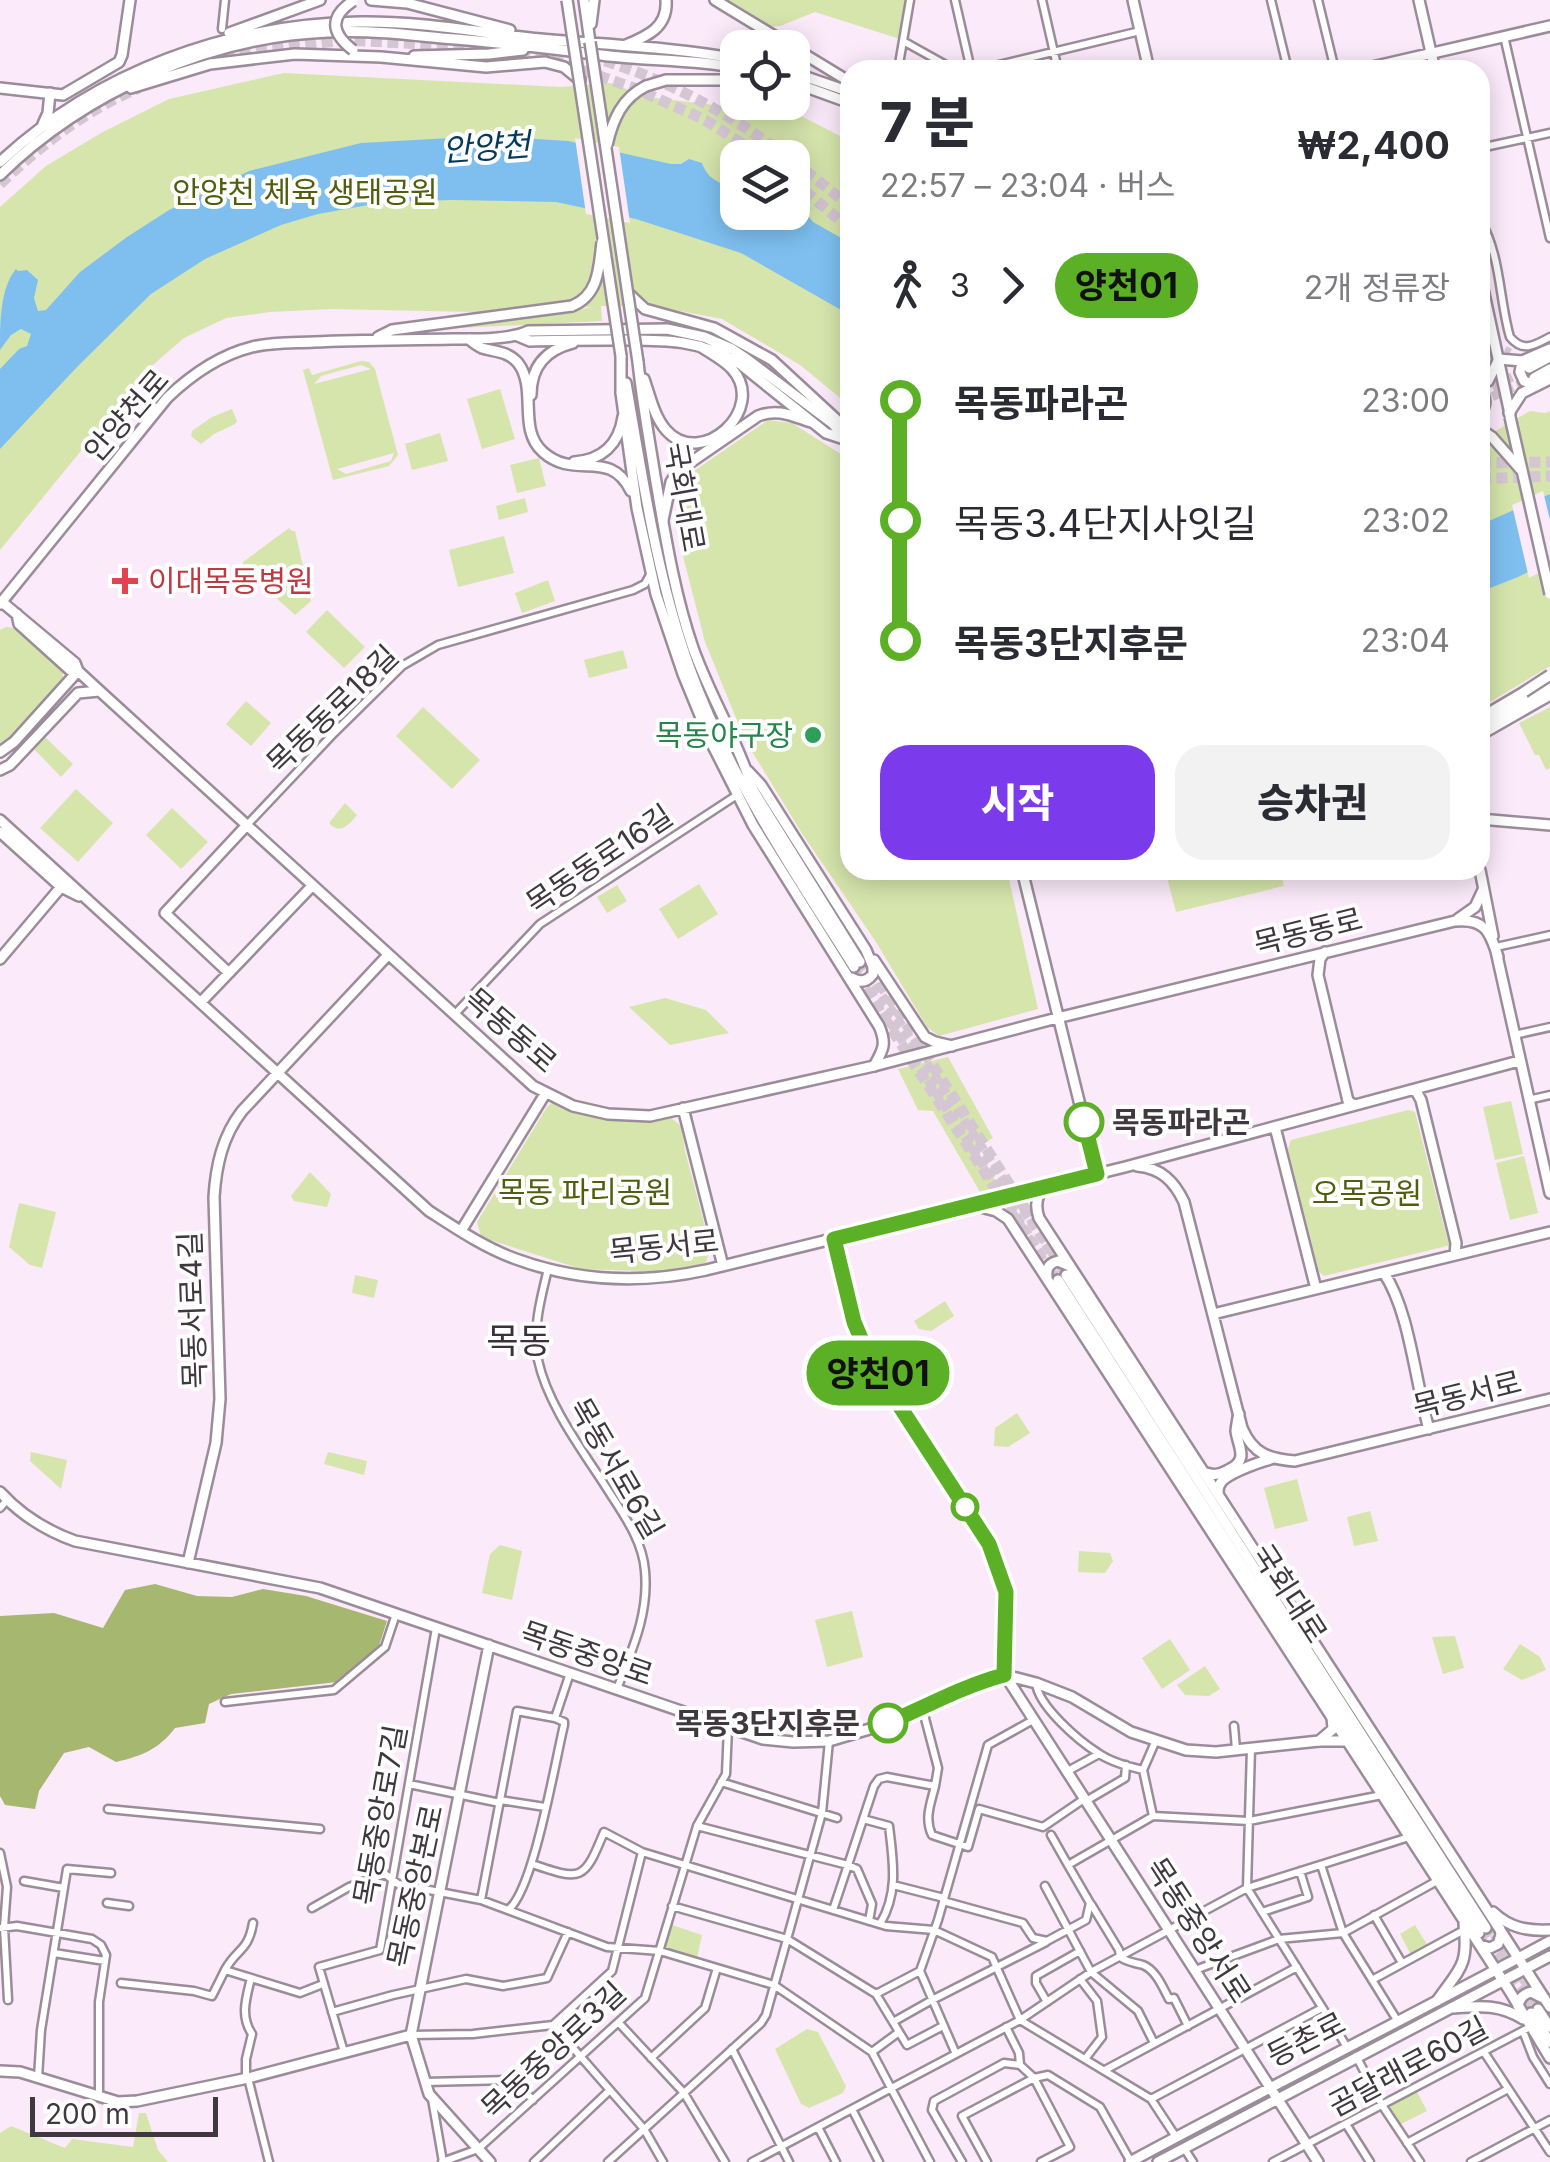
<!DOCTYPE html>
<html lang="ko">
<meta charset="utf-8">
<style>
body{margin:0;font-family:Inter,"Noto Sans KR",sans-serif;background:#f2f2f3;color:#2b2b33;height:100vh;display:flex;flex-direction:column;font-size:38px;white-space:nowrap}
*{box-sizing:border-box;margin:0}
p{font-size:32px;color:#7c7c81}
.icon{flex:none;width:55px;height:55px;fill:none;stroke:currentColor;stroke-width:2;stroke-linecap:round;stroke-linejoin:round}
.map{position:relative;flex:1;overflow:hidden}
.sheet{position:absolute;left:840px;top:60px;width:650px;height:820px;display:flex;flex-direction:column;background:#fff;border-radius:30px;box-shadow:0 5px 25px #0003}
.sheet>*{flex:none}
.badge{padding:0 20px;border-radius:32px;font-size:35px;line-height:65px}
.controls{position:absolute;left:720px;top:30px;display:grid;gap:20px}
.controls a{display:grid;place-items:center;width:90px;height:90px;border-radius:20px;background:#fff;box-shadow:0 5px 25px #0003;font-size:50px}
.scale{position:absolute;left:30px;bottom:25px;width:188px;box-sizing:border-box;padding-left:10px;border:5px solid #3f383e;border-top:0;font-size:28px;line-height:35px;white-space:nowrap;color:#3f383e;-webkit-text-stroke:8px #fefefe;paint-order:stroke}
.map>.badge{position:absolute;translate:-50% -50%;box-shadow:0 0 0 5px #fff}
.legs{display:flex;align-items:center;gap:15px;height:110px;padding:0 40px;font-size:32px}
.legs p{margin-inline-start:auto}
.summary{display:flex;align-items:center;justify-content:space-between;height:170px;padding:0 40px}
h1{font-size:55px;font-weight:800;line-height:75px}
.primary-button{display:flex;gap:20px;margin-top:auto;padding:20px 40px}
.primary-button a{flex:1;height:115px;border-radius:30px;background:#7c3aed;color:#fff;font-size:40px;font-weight:800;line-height:115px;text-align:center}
.primary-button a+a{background:#f2f2f3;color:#2b2b33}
ul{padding:0 40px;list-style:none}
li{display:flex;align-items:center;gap:35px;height:120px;font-size:38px}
li i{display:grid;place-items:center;width:15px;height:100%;margin:0 12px;background:currentColor}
li i::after{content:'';width:25px;height:25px;margin:-12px;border:8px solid;border-radius:50%;background:#fff}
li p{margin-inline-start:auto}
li:first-child i{background:linear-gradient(#0000 50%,currentColor 0)}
li:last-child i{background:linear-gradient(currentColor 50%,#0000 0)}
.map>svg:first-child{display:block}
</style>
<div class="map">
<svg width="1550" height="2162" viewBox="0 0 1550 2162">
<rect width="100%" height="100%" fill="#fbeafa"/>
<path fill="#d6e5ac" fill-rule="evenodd" d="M720,0H907L900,39L815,12L780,26L766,27Z
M284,73L561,87L611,83L647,97L799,115L850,141V406L800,365L722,319L654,306H601L602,321L441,329L595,307L518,310L462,317V315L475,312L332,309L270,312L226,318L184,338L147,370L0,550V207L46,166L101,133L169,99ZM738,158H792V212H738Z
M361,361L369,362L375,369L398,455L389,466L333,480L303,370L309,368L312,375ZM361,365L371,369L314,384L321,376ZM394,453L391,461L346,474L337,469Z
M500,389L515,439L482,449L467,399Z
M232,409L237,421L235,424L214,434L201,444L191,436L192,431L212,417Z
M1530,411L1545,413L1550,411V666L1480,708V440Z
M768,420L792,423L850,460V870H1007L1038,1009L939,1036L927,1027L876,942L803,835L745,740L705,642L683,556L678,510L691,473Z
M440,433L448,461L412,470L405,444Z
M539,458L546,486L517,493L510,465Z
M525,498L528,512L499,520L496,506Z
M289,528L292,531H295L311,601L295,615L243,568V562Z
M504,536L514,573L458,587L449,550Z
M548,580L555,601L522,613L515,593Z
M327,610L365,647L344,668L306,632Z
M6,627L22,629L62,666L63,678L12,737L0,746V630Z
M623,650L628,668L589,678L584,660Z
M246,701L271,723L251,746L226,724Z
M423,707L480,760L452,789L396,736Z
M1550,707V768L1546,770L1539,755H1535L1519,723Z
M45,737L73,764L61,777L34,749Z
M76,789L113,823L78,862L40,828Z
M345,803L357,815C349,825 340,835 329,823Z
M172,808L208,842L181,869L146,835Z
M1165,870H1280L1284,886L1176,912Z
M699,884L718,914L678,939L659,909Z
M617,885L627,901L607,913L597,897Z
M665,998L706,1010L729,1033L670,1045L629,1007Z
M948,1057L993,1138L981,1145L975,1160L981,1169L994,1178L997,1188L980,1192L933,1111L918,1110L898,1069Z
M554,1101C599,1120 621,1125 670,1117L681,1126L685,1151L711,1249L705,1264L670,1272L581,1269L481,1237L477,1222L547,1107Z
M1511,1101L1523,1154L1495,1160L1483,1107Z
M1408,1110L1415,1112L1447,1238L1451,1245L1324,1276L1319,1272L1288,1149L1291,1140Z
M1524,1156L1538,1213L1510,1220L1496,1163Z
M310,1172L331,1194L327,1207L294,1201L291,1196Z
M19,1203L56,1212L42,1268L30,1265L9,1247Z
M355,1275L378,1280L374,1298L352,1293Z
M945,1301L954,1316L931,1331L919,1329L914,1321Z
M1017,1413L1030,1433L1008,1447L994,1446L995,1428Z
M31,1452L67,1460L61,1489L30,1461Z
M328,1452L367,1461L364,1475L324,1464Z
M1297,1479L1308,1521L1275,1529L1264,1488Z
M1370,1511L1378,1541L1354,1546L1347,1517Z
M500,1545L522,1551L512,1600L482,1593L490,1554Z
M1079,1551L1110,1553L1113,1561L1105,1573L1078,1572Z
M852,1611L863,1657L827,1667L815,1620Z
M1455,1636L1464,1668L1443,1674L1432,1637Z
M1170,1639L1190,1670L1162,1689L1142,1658Z
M1520,1644L1540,1657L1546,1670L1522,1680L1503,1669Z
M1205,1666L1220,1689L1209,1696L1185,1695L1177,1685Z
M669,1924L702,1935L697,1958L661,1947Z
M1415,1925L1428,1946L1411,1955L1400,1934Z
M807,2029L818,2032L846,2086L843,2093L809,2108L801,2104L775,2049Z
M1416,2090L1427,2111L1399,2125L1389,2111L1393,2102Z
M139,2113H146L158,2150L168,2162H0V2133L11,2126L65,2148L72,2139L133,2147Z"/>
<path fill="#a6b770" d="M155,1584L197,1596L232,1597L263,1589L306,1596L387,1621L379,1646L337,1682L231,1694L209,1704L205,1723L175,1728C159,1749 142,1756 116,1762L89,1747L64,1753L39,1791L35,1809L5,1805L0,1796V1616L54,1613L103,1628L125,1590Z"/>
<path fill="#7ebff0" d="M486,136L568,141L671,164H681L689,159L702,163C708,181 721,183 737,189L738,212H792L793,204L801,207L813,222L850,243V315L741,253L636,219L556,202L451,200L385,202L318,214L281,225L205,259L151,294L77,367L0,449V369L19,349L27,346L31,334L21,329L11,335L0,350C0,323 0,288 16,269L18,271L27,270L38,280L34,298L38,311L46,310L80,272L127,237L169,210L249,171L361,143Z
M1550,494V561L1518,577L1480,592V525Z"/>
<path fill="#fbeafa" d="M575,138L619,147L630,223L586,214Z
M1543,491L1550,520V567L1529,578L1512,505Z"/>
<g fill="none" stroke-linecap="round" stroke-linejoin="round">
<path stroke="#d5c6d4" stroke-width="6" stroke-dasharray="6 3" stroke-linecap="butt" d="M1481,356L1494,358L1506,354L1513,341"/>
<path stroke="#d5c6d4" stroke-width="9" stroke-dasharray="9 4.5" stroke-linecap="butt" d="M1480,393L1526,370
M1480,402L1532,379
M860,962L1066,1275
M854,967L1058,1280
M1486,1928L1538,2009
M1479,1933L1531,2013"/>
<path stroke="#d5c6d4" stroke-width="11" stroke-dasharray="11 5.5" stroke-linecap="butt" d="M342,26L380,27L498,38
M589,56C665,78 726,111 789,158
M208,62L263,49L347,40L479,47L561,63L634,88L705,120L765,158
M792,160L850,206
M792,180L850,229
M0,184C41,145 87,109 139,88
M1480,463L1550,462
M1480,479L1550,476
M737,782L760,823
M817,885L1072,1282
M847,961L1061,1289
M1441,1851L1548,2016"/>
<defs>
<path id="street" d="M955,0L971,70
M1042,0L1058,70
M1271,0L1288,70
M1318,0L1335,70
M222,29L225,0
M1504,36L1550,238
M903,41L955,70
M898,70L910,0
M978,70L1140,31
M1480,148L1550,133
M1480,220C1501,254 1499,300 1510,337C1523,353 1535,345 1550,337
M1480,350L1482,363L1480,369
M247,825L334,733L402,666L438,645L633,590L645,584L651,573
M1496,947L1550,935
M454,1015L540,924L737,795
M1514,1035L1550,1027
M1528,1100L1550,1095
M548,1269C541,1297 532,1331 538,1360C548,1407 586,1455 611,1495C626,1518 643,1543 645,1571C649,1614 632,1650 617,1689
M0,1508L7,1500
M1036,1683C1038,1706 1079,1741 1098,1753C1111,1762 1127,1766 1143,1770
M225,1702L334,1690L385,1647L396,1614
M1234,1726L1236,1749
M1251,1748L1247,1888L1347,2047
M1066,1772L1099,1754
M721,1782L837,1818
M409,1784L500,1803
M935,1786C931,1803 924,1818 932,1835L968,1847L979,1809L1043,1827L1084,1799
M500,1800L545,1807
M1086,1801L1125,1778L1126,1765
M108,1809L320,1829
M1153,1816L1143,1770L1156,1740
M863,1819L889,1826C893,1860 899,1893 880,1924
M697,1826L848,1865L874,1786L879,1779L887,1777L935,1786L938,1768L922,1707
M1051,1835L1068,1865
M0,1853L7,1887L4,1927L8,2000
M532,1864C582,1881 584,1881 604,1832L642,1852L886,1926L934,1930L992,1957L1020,2020L1151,2099L1176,2137
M1321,1865L1343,1933L1397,2020
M24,1881L64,1888
M893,1885L944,1898
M1045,1886L1091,1972L1138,2011L1154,2043
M481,1900L517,1711L555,1718
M943,1901L1023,1923L1033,1938L1047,1941L1086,1920L1090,1903L1068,1865L1153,1816L1249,1821L1382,1795
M107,1903L129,1906
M1091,1904L1119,1950L1120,1957C1129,1963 1133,1962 1143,1965C1156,1970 1163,1988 1169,1999L1174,1998L1188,2026
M672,1906L787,1939L876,1994L907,2045L943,2026
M312,1908L349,1887L385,1874L398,1884L481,1900L607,1947L660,1951L774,1985L872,2052L930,2162
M509,1909C534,1888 555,1762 564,1725V1722L555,1718L570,1673
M833,1910L848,1865L857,1869L872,1904L869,1921
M1262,1912L1308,1897L1300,1871
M1374,1915L1402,1963
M0,1928L17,1926L92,1939L101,1945L106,1955L99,2002V2096
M54,1953L105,1961
M225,1970C237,1948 248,1952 253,1923
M1195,1970L1279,1939L1343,1933L1437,1881
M920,1971L956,2054
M1080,1979L1097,2001L1102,2037L1085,2059
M1372,1980L1464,1930
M121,1983L194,1991L212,1996L225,1970L300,1993L323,1984
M876,1994L920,1971L938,1920L988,1745L1033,1720
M1047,2002L1036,1983V1976L1080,1951
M332,2012L393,1995L466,1979L503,1986L547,1978L568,1932
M893,2022L932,2000L1046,1942
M619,2023L684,2093L725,2162
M553,2025L644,2129L663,2162
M1006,2027L1019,2053L1020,2065L1034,2078L1070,2147L1041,2162
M1523,2031L1533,2057L1550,2084
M411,2035L473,2034L553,2025L612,1971L642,1852
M732,2049L789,2162
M344,2052L319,1967L380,1950L436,1628
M872,2052L899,2032
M1484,2052L1550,2152
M1356,2056L1382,2105L1420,2162
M651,2058L705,2008L717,1968
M1105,2070L1297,1967
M38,2078L41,2030L67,1869L111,1873
M246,2078V2059L252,2034C240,2016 246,1999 251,1978
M248,2078L269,2162
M425,2082L513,2080L533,2100
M432,2099L443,2162
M1151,2099L1322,2008
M852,2109L879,2162
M1346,2124L1370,2162
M818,2127L836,2162
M1407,2143L1508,2089
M1184,2148L1193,2162
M442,2162L478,2149L645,1998L697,1826L726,1774L728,1728
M534,2162L610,2090
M608,2162L761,2023L766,2015L822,1813L829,1741
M752,2162L1020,2020L1091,1972L1247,1888L1409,1837
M962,2162L932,2110L934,2101L1004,2063L1020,2065
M987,2162L962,2116L1034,2078L1048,2075L1100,2107L1131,2162
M1273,2162L1530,2027
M1471,2162L1550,2120"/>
<path id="secondary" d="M1133,0L1149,70
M1419,0L1435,70
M1359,70L1550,26
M0,88L63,95L119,62L122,55L130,0
M1480,275L1510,414
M518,336L530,341C556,340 583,340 609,340C658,340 697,337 740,364L826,433L844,439
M378,337L392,330L572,306
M531,395C531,366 546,350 573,343
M574,462C602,460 619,444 623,417
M663,520L671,482L678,471L758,416C778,408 792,416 811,422
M2,602L75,663L78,671L103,694L533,1086L573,1106L608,1114L650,1116L874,1066L1057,1018L1455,921C1485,918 1490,932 1498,957
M0,604L167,398C191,375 220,355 252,347C272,342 293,343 314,342C360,340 406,340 452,339C474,339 509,340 528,331L667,329L704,337L732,349L747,359L833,424L850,443
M17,614L19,624L70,670L78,671
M1480,718L1524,692
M1480,726L1550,687
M1480,735L1550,695
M0,752L14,742L78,671
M0,770L10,765L78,693L99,691
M1480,819L1550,825
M0,820L429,1211C457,1229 485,1248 516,1259C579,1282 642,1284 706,1270L1125,1167L1519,1061
M0,832L61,887L79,896
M1022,870L1097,1174
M1480,870L1493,936
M1458,919L1475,907L1483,890
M1496,951L1550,1193
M1325,952L1320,959L1318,975L1348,1101L1354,1105
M0,959L61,887
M229,973L165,913L246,826
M201,1002L312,886
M1415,1089L1421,1100L1456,1243L1455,1255
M683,1108L723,1266
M1275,1127L1316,1289
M1137,1166C1161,1168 1174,1181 1184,1202L1242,1428C1253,1454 1269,1459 1295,1461L1550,1399
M461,1231L545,1094
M835,1239L854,1322L871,1362L989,1544L1006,1592L1005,1675
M1384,1273C1410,1312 1415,1382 1429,1429
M1213,1314L1550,1232
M0,1492C21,1515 47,1531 75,1541L320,1588L763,1739L793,1742L829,1741L890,1723L955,1691L977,1682L1005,1675L1036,1683L1072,1697L1131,1732L1186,1750L1216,1752L1319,1741L1333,1729L1332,1717
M1218,1494C1218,1490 1218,1487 1220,1484C1225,1474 1259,1462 1271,1459
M188,1563L216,1443L220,1399L214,1197C216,1166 222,1137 242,1111L388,955
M1005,1675L1318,2162
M411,2035L429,2094L490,2162
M0,2071L20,2072L118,2102L137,2101L248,2078L411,2035L489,1645
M1130,2162C1269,2087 1411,2016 1550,1941
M1158,2162L1550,1956"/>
<path id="primary" d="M371,0L407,3L510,30
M584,0L590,42
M715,0L850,82
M591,24L594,0
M229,33L320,0
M626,45C648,36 668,27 666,0
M414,56L489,54L523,50
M792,72L850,92
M792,82L850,103
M646,86L666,80H738
M131,88L210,64L295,54L381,57L486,67L545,62L564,67L580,80
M43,124L48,113L50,93
M0,162C97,72 228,24 360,22C420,21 481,33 541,39C606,45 673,47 738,59
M0,175C85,92 208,37 328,32C366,30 404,34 442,38C495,42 548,48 601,55C646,61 693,59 738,68
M628,293L645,309L714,328L772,360L837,420L846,439
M469,339C471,341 479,347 482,348C495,352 508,351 518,363C538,389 517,429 543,452C575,481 609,447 631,491
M621,356V393L637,508L656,594L683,674L711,742L753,825L879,1026C887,1044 883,1050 874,1066
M638,362C642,400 649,438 655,476C665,534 674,593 693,648C710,696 738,741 753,790L860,962
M1526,362L1521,367L1520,372L1524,381L1535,385
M1529,368L1550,357
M1534,378L1550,369
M644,379C650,396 654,416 666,430C701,470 768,409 732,369C724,360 710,353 700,346
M626,383C643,479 656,574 689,666C728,775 792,869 854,967
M1480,385L1488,381L1499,359L1522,361L1550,349
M1480,390C1486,397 1487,406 1480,412
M1509,413L1522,393L1550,379
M748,771L761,785L866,950L873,967V974C867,982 860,983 852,978
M874,960L925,1037L935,1042L952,1046
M1045,1187C1036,1195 1035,1206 1039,1218L1550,2007
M973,1205L996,1211L1008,1219L1509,1990L1550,2058
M1066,1275L1486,1928
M1047,1276C1046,1267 1050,1263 1058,1261L1070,1266
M1058,1280L1479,1933
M1206,1473C1215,1476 1221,1474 1230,1469C1249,1459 1238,1447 1236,1431C1236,1430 1238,1416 1239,1414
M1319,1741H1346
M1493,1912C1510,1928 1527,1931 1550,1930
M1480,1945L1490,1948L1498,1944L1501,1935L1500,1929
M1437,2001C1459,1969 1469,1967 1464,1924
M1518,2006C1520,1998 1523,1994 1531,1992L1543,1998
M1454,2008C1480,2006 1500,2004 1523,2019
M1538,2009L1550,2027
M1531,2013L1550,2042"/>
</defs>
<use href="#street" stroke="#9b8c9a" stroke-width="11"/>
<use href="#secondary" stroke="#9b8c9a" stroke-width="14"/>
<use href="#primary" stroke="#9b8c9a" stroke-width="14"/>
<use href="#street" stroke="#fff" stroke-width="6"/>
<use href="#secondary" stroke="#fff" stroke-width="9"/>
<use href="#primary" stroke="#fff" stroke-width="9"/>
<defs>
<path id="secondary-bridge" d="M572,306C599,295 599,267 602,242
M1510,417L1550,594
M1524,692L1550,675"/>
<path id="primary-bridge" d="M567,0L621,356
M353,1C329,17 331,33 353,50
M590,42L638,362
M607,145C613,119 622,98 646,86
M1480,429L1492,437L1521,470"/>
</defs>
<use href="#secondary-bridge" stroke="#9b8c9a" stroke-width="14" stroke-linecap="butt"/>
<use href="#primary-bridge" stroke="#9b8c9a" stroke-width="14" stroke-linecap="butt"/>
<use href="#secondary-bridge" stroke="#fff" stroke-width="9"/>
<use href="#primary-bridge" stroke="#fff" stroke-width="9"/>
</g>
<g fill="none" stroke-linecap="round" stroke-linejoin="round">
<defs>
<path id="line-1" d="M888,1723C927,1706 963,1686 1004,1675L1006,1592L989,1544L871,1362L854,1322L834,1239L1097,1174L1084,1122"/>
</defs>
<use href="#line-1" stroke="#fff" stroke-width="22"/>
<use href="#line-1" stroke="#5bb025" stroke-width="15"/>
</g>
<path fill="#e0444e" stroke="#fefefe" stroke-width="4" d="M120 566h10v10h10v10h-10v10h-10v-10h-10v-10h10z"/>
<circle fill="#2e9e5b" stroke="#fefefe" stroke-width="4" cx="813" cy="735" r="10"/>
<g fill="#fff" stroke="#5bb025" stroke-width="5">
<circle cx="1084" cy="1122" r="18"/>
<circle cx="965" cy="1507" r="12"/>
<circle cx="888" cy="1723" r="18"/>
</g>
<g text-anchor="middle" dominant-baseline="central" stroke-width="8" stroke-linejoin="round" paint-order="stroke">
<g font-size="30" fill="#505e0d" stroke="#fefefe">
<text x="305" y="192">안양천 체육 생태공원</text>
<text x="585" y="1192">목동 파리공원</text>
<text x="1367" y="1193">오목공원</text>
</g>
<g font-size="30" fill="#3f383e" stroke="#fefefe">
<text transform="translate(126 415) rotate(-49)">안양천로</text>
<text transform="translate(685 497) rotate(80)">국회대로</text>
<text transform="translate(332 709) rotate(-44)">목동동로18길</text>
<text transform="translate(599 859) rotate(-34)">목동동로16길</text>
<text transform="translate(1308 931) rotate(-14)">목동동로</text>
<text transform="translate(511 1030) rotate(41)">목동동로</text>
<text transform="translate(664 1246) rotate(-6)">목동서로</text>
<text transform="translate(192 1310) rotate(-92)">목동서로4길</text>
<text transform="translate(1467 1394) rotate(-14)">목동서로</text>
<text transform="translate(617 1468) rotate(60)">목동서로6길</text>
<text transform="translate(1290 1593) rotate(57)">국회대로</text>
<text transform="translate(587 1653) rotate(19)">목동중앙로</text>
<text transform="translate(380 1815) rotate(-80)">목동중앙로7길</text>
<text transform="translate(415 1886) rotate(-78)">목동중앙본로</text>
<text transform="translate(1199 1930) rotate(57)">목동중앙서로</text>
<text transform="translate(1306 2039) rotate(-27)">등촌로</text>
<text transform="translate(553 2050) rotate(-43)">목동중앙로3길</text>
<text transform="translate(1408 2066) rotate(-28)">곰달래로60길</text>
</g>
<g font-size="30" fill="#be3a42" stroke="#fefefe" text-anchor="start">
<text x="148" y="581">이대목동병원</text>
</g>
<g font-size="30" fill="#27864d" stroke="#fefefe" text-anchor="end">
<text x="793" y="735">목동야구장</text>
</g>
<g font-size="30" font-weight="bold" fill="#3f383e" stroke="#fefefe" text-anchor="start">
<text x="1112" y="1122">목동파라곤</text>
<text x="860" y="1723" text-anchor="end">목동3단지후문</text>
</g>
<g font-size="32" font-style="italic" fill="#053a5a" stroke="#fefefe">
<text transform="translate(486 147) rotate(-4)">안양천</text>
</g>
<g font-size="35" fill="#3d303c" stroke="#fefefe">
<text x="519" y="1340">목동</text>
</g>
</g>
</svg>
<div class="controls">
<a><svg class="icon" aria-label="locate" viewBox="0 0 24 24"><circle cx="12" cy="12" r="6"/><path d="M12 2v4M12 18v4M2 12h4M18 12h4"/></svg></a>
<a><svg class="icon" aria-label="layers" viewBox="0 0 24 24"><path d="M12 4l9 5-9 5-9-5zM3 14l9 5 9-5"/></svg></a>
</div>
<div class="scale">200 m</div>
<b class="badge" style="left:878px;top:1373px;background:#5bb025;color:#111">양천01</b>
<section class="sheet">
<div class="summary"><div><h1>7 분</h1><p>22:57 – 23:04 · 버스</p></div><b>₩2,400</b></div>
<div class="legs"><svg class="icon" aria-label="walk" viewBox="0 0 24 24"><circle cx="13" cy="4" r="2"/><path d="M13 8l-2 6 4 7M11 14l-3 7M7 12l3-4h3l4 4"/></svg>3<svg class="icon" aria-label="forward" viewBox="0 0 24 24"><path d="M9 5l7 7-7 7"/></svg><b class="badge" style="background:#5bb025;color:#111">양천01</b><p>2개 정류장</p></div>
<ul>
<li><i style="color:#5bb025"></i><b>목동파라곤</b><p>23:00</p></li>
<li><i style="color:#5bb025"></i><span>목동3.4단지사잇길</span><p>23:02</p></li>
<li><i style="color:#5bb025"></i><b>목동3단지후문</b><p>23:04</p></li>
</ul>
<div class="primary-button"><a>시작</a><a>승차권</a></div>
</section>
</div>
